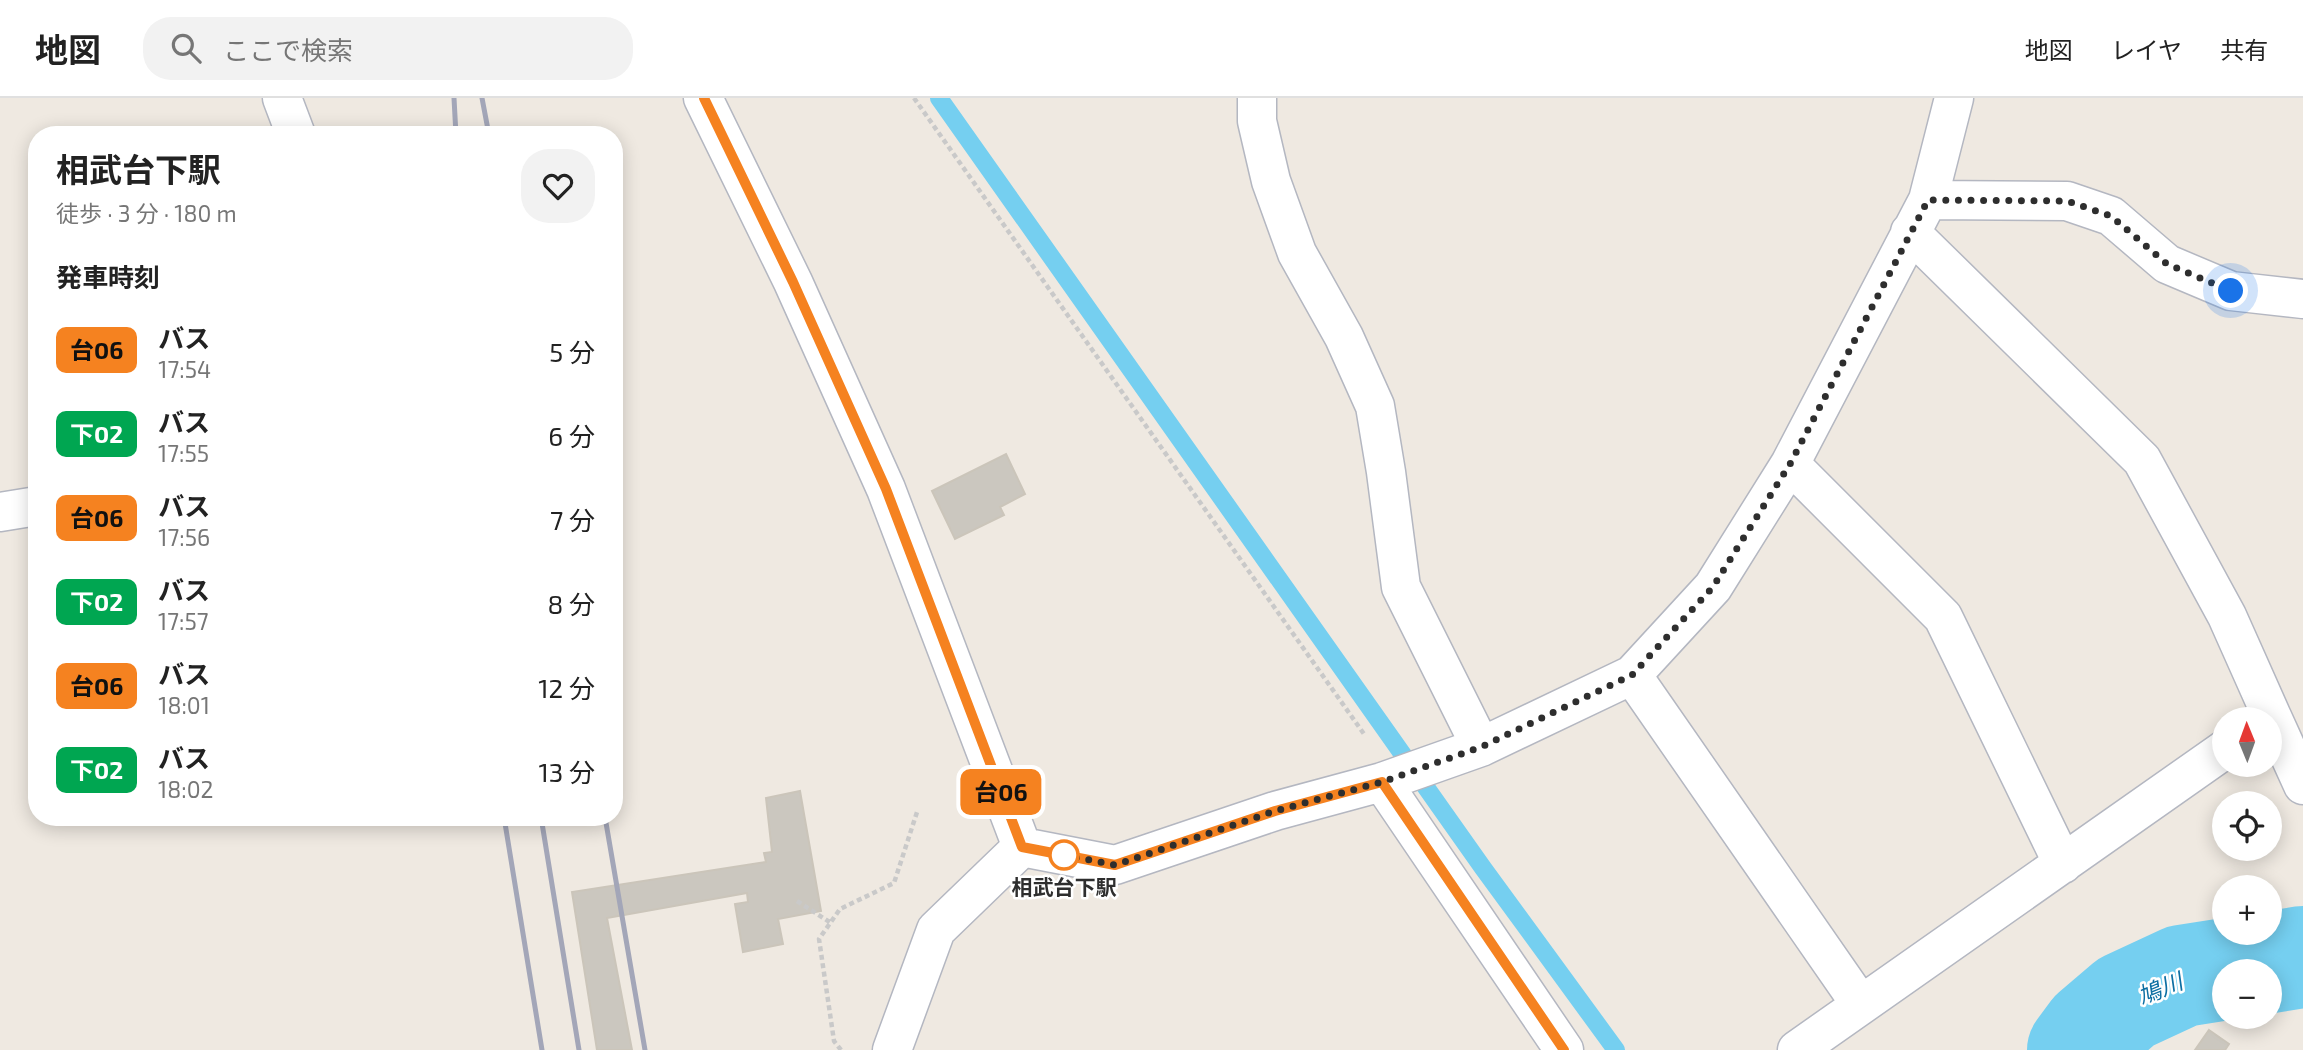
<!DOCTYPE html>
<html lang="ja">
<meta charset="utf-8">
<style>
body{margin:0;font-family:"Exo 2","Noto Sans JP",sans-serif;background:#f2f2f2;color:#222;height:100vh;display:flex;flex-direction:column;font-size:26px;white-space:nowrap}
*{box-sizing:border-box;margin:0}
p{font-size:23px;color:#767676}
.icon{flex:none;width:38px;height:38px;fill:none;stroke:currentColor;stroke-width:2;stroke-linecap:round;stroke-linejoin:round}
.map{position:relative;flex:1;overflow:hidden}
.panel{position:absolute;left:28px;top:28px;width:595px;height:700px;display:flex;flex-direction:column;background:#fff;border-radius:28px;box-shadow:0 4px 18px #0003}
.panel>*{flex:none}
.badge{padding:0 14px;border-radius:10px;font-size:24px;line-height:46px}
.needle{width:46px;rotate:359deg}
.tools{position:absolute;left:2212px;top:609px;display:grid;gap:14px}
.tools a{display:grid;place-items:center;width:70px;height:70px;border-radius:50%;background:#fff;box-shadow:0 4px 18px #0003;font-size:35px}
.you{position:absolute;width:35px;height:35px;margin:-18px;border:5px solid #fff;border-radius:50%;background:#1a73e8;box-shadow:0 0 0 10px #1a73e833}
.map>.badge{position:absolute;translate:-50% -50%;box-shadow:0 0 0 4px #fff}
h2{padding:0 28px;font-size:26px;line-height:63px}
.round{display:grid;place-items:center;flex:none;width:74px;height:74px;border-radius:28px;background:#f2f2f2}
.overview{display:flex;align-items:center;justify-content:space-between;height:119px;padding:0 28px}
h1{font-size:33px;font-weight:700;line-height:52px}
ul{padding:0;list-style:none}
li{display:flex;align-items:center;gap:21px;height:84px;padding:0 28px}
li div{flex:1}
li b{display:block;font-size:26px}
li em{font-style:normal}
li .badge{min-width:77px;font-weight:700;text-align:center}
header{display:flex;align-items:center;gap:42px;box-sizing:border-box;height:98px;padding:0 35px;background:#fff;border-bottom:2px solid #e0e0e0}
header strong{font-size:33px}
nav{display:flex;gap:38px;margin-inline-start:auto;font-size:24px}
.search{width:490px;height:63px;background:#f2f2f2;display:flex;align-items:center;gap:18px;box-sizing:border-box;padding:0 24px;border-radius:28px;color:#767676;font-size:26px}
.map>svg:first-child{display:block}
</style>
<header>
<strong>地図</strong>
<div class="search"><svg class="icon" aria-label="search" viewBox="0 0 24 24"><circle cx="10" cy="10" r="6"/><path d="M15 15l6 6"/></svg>ここで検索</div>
<nav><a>地図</a><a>レイヤ</a><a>共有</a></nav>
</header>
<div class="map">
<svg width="2303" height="952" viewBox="0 0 2303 952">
<rect width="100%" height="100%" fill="#efe9e1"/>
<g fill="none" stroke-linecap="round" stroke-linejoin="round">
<path stroke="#75cff0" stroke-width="18" d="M939,0L1483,770L1616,952"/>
<path stroke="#75cff0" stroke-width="102" d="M2078,952L2092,933L2126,904L2182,878L2303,859"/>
</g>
<path fill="#cbc7bf" stroke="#cbc5ba" stroke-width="2" d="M1006,356L1025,396L1000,409L1004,417L955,441L932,393Z
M800,693L821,813L778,821L783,846L743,854L735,806L748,804L747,795L607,820L632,952H597L572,794L766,764L764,755L772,754L766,700Z
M2209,932L2229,946L2225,952H2195Z"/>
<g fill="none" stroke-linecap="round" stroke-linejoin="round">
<defs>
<path id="minor" d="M282,0L296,37
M703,0L793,184L886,391L1022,749
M1257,0V23L1271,83L1297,155L1344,239L1375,308L1386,374L1401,489L1481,649
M1928,102L2067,103L2111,118L2167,166L2231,193L2303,201
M1910,134L2142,362L2227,518L2272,619L2268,621
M1790,366L1943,519L2063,766
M0,414L37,408
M1632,577L1861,907
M2272,619L2303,687
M1382,684L1564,952
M1022,749L1115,767L1275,713L1382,684L1481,649L1632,577L1713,489L1790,366L1928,102L1954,0
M892,952L936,832L1022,749
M1797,952L2224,652"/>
</defs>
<use href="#minor" stroke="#b4b7c1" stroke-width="41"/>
<path stroke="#c9c9c9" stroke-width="4.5" stroke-dasharray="5 3.5" stroke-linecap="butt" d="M914,0L1364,636
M797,803L831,825
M841,952L834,943L819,841L840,811L894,785L918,711"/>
<use href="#minor" stroke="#fff" stroke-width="38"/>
<path stroke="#a3a6b8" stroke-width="5" d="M454,0L456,37
M482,0L489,37
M504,719L542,952
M541,719L579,952
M605,719L645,952"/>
</g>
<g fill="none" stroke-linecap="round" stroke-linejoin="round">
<defs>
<path id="line" d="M704,0L793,184L886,391L1022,749L1115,767L1275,713L1382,684L1564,952"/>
</defs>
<use href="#line" stroke="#fff" stroke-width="16"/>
<use href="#line" stroke="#f58220" stroke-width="10"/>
<path stroke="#2e2e2e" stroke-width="7" stroke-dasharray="0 12.6" d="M1064,757L1115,767L1275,713L1382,684L1481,649L1632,577L1713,489L1726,468L1790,366L1928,102L2067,103L2111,118L2167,166L2231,193"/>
</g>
<circle fill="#fff" stroke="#f58220" stroke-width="3.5" cx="1064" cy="757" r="14"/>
<g text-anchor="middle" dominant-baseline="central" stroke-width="5" stroke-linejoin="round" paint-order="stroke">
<g font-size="21" font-weight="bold" fill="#2e2e2e" stroke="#fff">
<text x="1064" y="788">相武台下駅</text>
</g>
<g font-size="23" font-style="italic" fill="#0d6fa3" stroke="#fff">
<text transform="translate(2160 890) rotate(-22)">鳩川</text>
</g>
</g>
</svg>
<div class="tools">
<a><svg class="needle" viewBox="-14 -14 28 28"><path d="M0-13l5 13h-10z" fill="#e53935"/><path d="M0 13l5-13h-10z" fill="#767676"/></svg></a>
<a><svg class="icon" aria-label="locate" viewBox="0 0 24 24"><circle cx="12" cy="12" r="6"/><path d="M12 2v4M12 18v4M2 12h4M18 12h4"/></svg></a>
<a>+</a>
<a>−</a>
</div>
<div class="you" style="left:2231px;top:193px"></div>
<b class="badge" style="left:1001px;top:694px;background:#f58220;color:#111">台06</b>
<section class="panel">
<div class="overview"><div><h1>相武台下駅</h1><p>徒歩 · 3 分 · 180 m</p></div><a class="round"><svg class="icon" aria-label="heart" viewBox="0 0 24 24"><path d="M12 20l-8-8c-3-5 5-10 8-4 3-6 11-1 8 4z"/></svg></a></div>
<h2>発車時刻</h2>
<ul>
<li><span class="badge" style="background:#f58220;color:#111">台06</span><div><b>バス</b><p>17:54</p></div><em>5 分</em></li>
<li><span class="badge" style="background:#00a651;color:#fff">下02</span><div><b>バス</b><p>17:55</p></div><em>6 分</em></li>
<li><span class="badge" style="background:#f58220;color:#111">台06</span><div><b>バス</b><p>17:56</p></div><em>7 分</em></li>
<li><span class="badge" style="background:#00a651;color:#fff">下02</span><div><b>バス</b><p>17:57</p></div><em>8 分</em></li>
<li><span class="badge" style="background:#f58220;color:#111">台06</span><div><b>バス</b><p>18:01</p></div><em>12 分</em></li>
<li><span class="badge" style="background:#00a651;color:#fff">下02</span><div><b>バス</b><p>18:02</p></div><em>13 分</em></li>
</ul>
</section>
</div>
